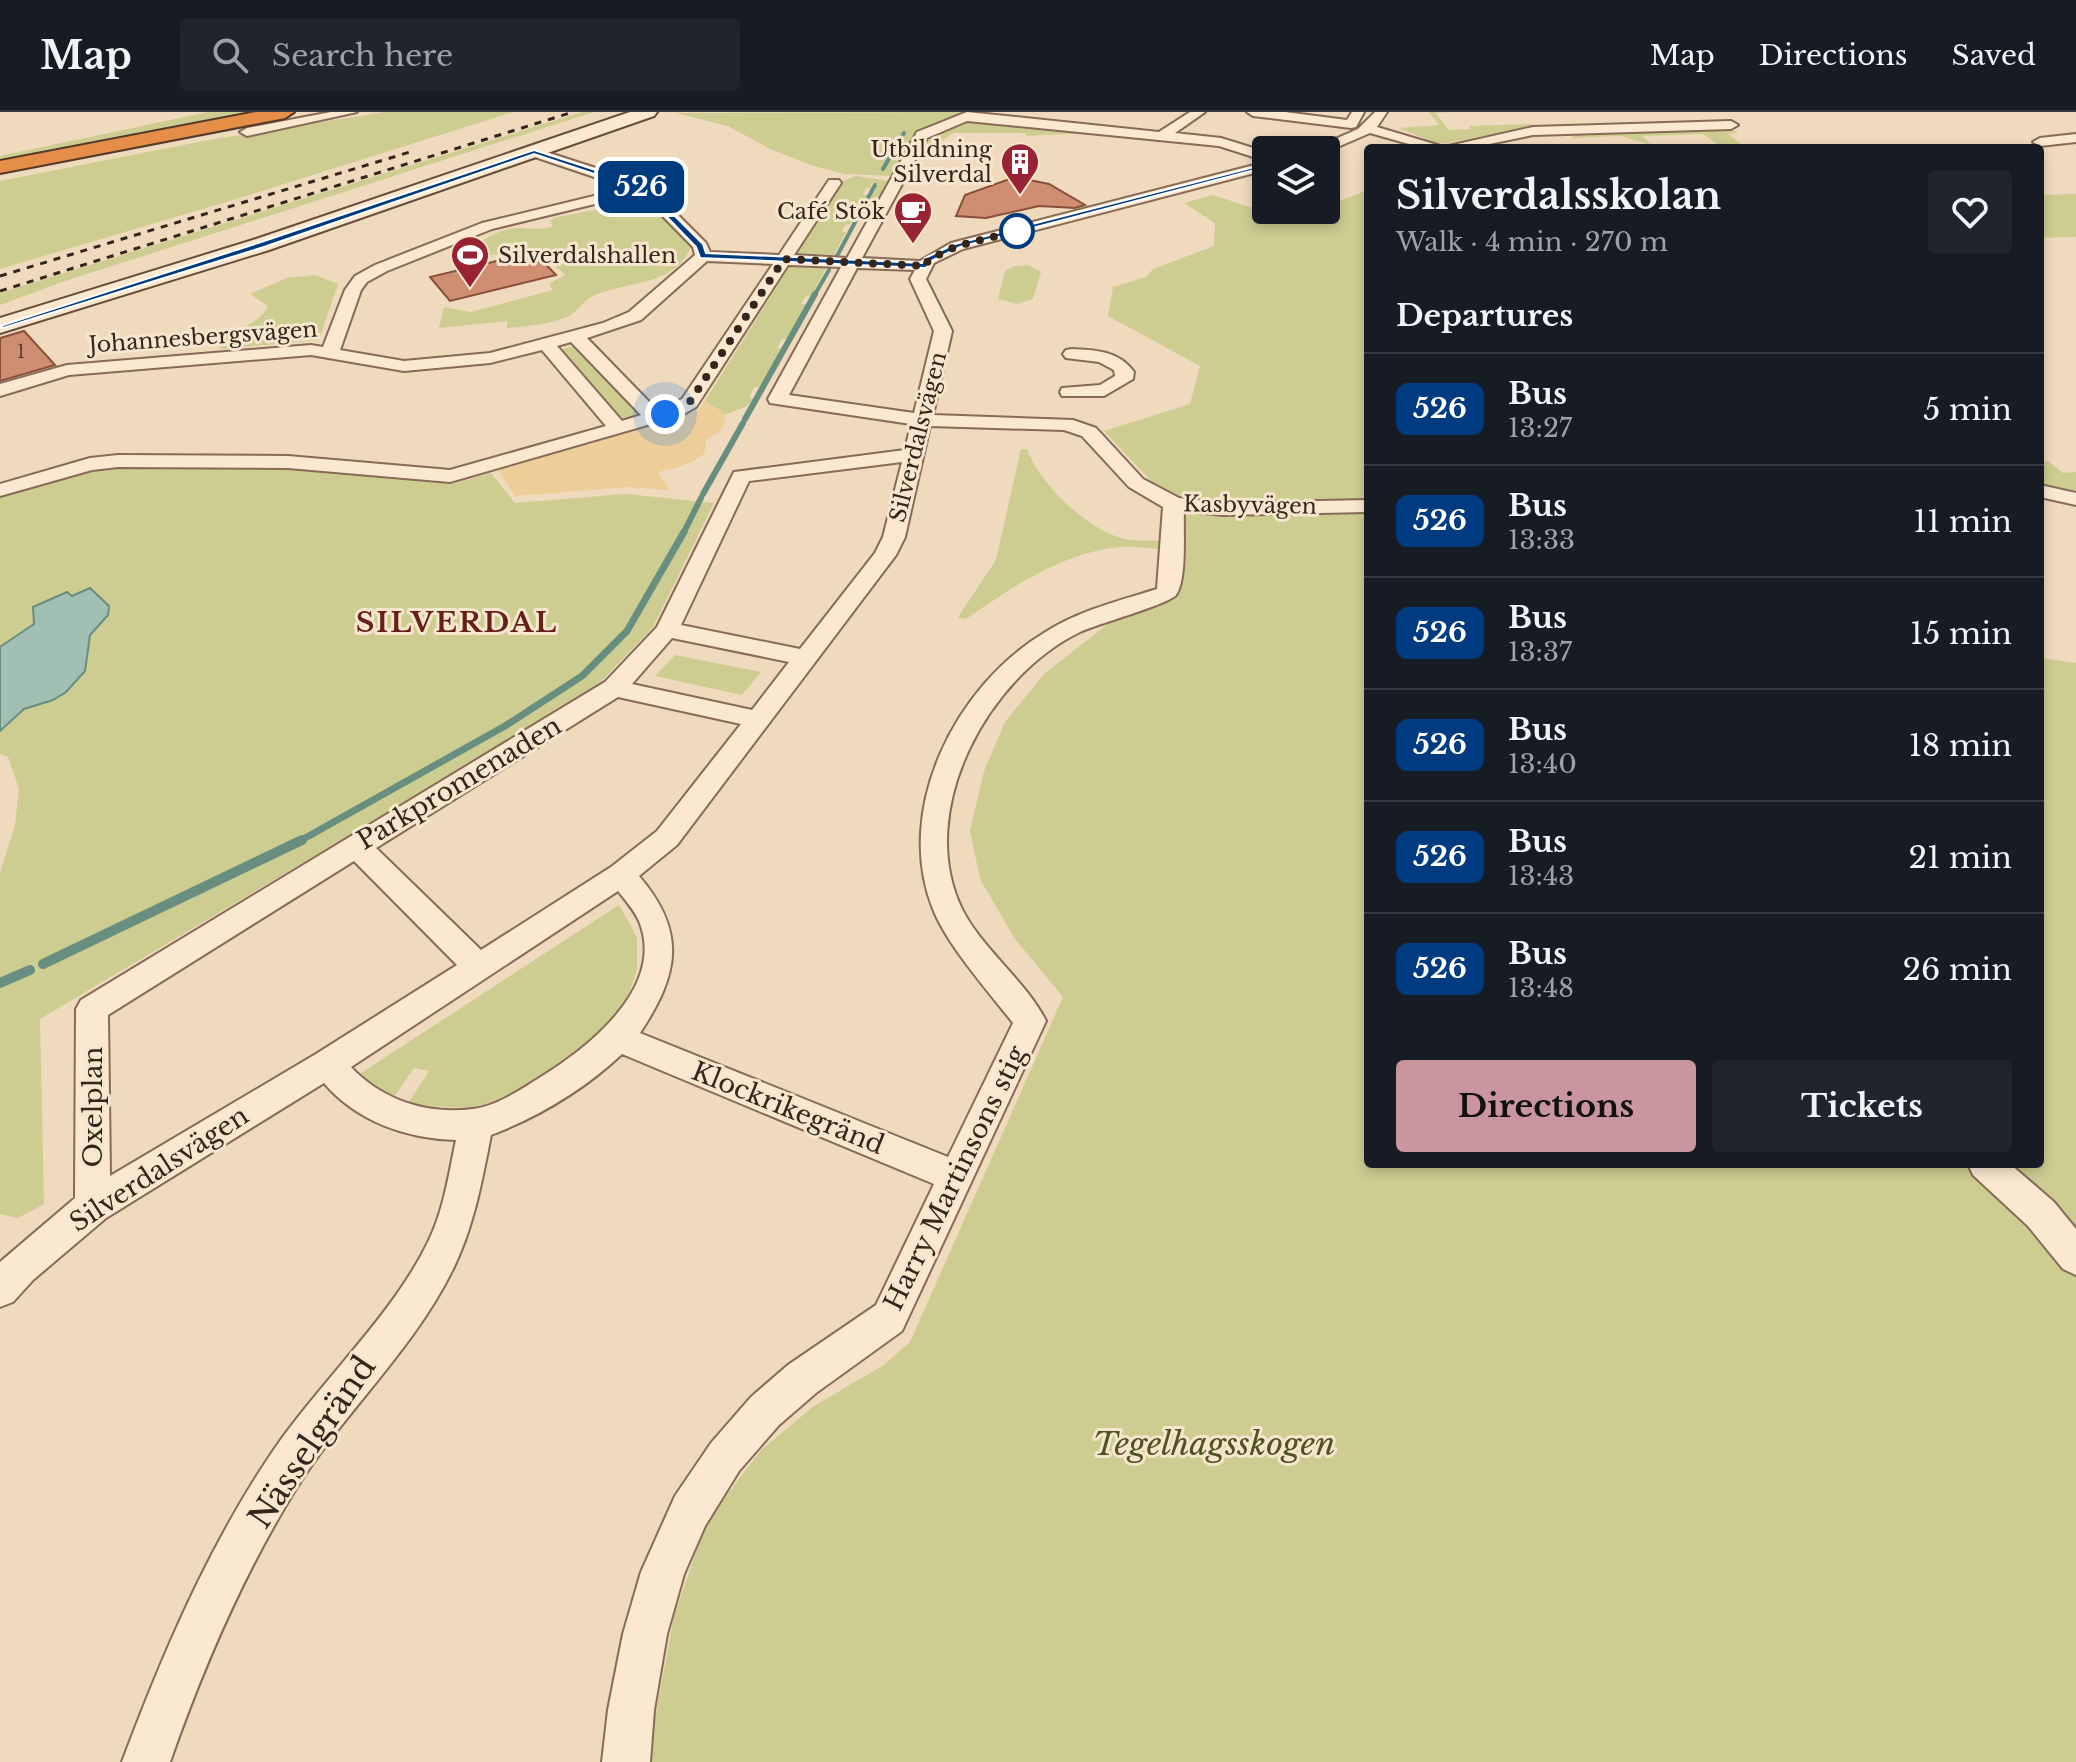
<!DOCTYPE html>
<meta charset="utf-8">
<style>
body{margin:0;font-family:"Libre Baskerville",serif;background:#20242c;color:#f1f3f6;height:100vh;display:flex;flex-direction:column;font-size:30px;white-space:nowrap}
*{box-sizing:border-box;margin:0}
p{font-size:26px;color:#9ea1a6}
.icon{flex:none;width:44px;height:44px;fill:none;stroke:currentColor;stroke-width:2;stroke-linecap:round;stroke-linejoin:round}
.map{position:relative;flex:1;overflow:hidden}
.panel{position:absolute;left:1364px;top:32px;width:680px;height:1024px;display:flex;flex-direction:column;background:#171b24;border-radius:8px;box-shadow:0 4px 12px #0003}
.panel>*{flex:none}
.badge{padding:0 16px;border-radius:12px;font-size:28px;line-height:52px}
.buttons{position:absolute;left:1252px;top:24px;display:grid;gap:16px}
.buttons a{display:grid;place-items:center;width:88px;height:88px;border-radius:8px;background:#171b24;box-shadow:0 4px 12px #0003;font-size:40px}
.you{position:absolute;width:40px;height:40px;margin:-20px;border:6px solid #fff;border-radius:50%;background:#1a73e8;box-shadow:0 0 0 12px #1a73e833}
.map>.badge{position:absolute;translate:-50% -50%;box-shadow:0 0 0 4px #fff}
h2{padding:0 32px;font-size:30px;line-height:72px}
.round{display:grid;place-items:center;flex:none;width:84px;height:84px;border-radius:8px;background:#20242c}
.head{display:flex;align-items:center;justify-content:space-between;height:136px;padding:0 32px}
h1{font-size:38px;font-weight:700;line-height:60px}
.cta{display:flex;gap:16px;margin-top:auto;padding:16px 32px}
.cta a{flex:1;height:92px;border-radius:8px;background:#c9959e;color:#111;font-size:32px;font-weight:700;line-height:92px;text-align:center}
.cta a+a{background:#20242c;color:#f1f3f6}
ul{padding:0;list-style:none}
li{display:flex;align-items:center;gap:24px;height:112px;padding:0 32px;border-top:2px solid #363941}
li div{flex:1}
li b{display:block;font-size:30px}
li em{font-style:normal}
li .badge{min-width:88px;font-weight:700;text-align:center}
header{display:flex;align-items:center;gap:48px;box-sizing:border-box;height:112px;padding:0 40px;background:#171b24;border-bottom:2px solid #363941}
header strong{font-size:38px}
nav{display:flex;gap:44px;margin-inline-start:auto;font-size:28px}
.search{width:560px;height:72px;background:#20242c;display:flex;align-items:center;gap:20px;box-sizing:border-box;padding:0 28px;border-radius:8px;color:#9ea1a6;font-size:30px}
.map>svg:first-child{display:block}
</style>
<header>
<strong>Map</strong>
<div class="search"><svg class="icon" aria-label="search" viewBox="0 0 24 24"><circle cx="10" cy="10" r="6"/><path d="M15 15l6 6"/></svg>Search here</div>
<nav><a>Map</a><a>Directions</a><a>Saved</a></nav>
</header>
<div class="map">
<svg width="2076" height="1650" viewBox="0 0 2076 1650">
<rect width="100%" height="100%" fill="#efdabd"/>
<path fill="#cdcd91" d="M208,0H267L0,52V44Z
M385,0H513L233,88L0,157V69L209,28Z
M582,0H594L62,170L0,193V181Z
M971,0L919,23L895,64L844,62L811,53L772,38L728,14L675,1Z
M1429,0H1450L1435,1L1449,18L1471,17L1469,14L1531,12L1534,15L1445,31L1433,30L1399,16L1439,13Z
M968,8L1092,21L1026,24V21H953L913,50L927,24Z
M1713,16L1736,19L1738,21L1728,22L1746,36H1723L1703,22L1642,24L1651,33L1621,24L1573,26L1571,21Z
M856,64L889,69L872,96L866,95L878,72L871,71V76H866L863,82L867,83L851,112L845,113L842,120H846L834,143L796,141L840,70Z
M1368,78V358L1365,361L1368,366V1052H2040V546L2076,551V1650H651L653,1617L674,1504L707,1409L761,1338L814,1294L884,1253L910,1230L1063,885L1015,827L980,767L970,719L984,659L1005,610L1045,561L1116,506L1179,479L1185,386L1154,372L1104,319L1190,292L1200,254L1108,204L1113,175L1146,165L1153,157L1214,134L1215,111L1184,91L1213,83L1287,107L1314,98H1326V94Z
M2076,82V125L2040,126V83Z
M637,89L652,93L691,135C674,175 625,169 593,184C584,188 578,199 569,204C550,213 528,214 507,216V209L439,216L444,195L471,200L553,178L549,172L565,163L538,137L483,144L467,138C483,128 502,115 521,116C533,117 542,118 553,114L550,109L554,106Z
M1028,153L1041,160L1033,187L1017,192L998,187L1005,159L1015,154Z
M789,155L826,156L812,183L806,184L801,192H807L788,227H782L777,236L782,237L761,275H754L749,286L754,287L745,295L724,303L705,289Z
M315,163L338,172L319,228L222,237L211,228C230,220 259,214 268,194L250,182L287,166Z
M579,233L639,299C633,306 625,307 617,305L559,238Z
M1021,337H1027C1039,371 1086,416 1121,426C1133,430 1147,428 1159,429L1158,437C1146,436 1133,434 1121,435C1063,440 1012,475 966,507L958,505L996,448Z
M2048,349L2063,361L2076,360V381L2040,374V350Z
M105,354L279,355L452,372L491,361L515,391L625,382L714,391L653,515L592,579L40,907L44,1092L18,1106L0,1102V761L15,713L19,677L8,645L0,642V385Z
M675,543L761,560L742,583L655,564Z
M619,793L637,825V858L625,892L600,931L515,986L467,996L407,993L429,959L414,956L391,989L355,965Z"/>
<path fill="#edcd98" d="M705,289L720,298L727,309L718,321L706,328L705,341C690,353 676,356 658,360L670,378L627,375L515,384L498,358L699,298Z"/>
<path fill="#a1c0b3" stroke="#688e80" stroke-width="2" d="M90,476L109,494L108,503L90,523L85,559L66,580L53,588L24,597L0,619V535L34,512L33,495L67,480L72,484Z"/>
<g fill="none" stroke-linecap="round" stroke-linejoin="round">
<path stroke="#688e80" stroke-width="4" d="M883,57L904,21
M837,144L875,73
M814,184L829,158"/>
<path stroke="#688e80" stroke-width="6" d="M745,307L815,182
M703,382L743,311
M683,422L701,386"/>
<path stroke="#688e80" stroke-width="7" d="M298,730L505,614L582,564L627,519L684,420"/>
<path stroke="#688e80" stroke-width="10" d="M43,852L302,728
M0,871L30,858"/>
</g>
<path fill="#cf8d71" stroke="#88503b" stroke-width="2" d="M1015,65L1049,72L1085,93L1075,96L1039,94L986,106L956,104L965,83Z
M534,140L556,163L450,189L430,165Z
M24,219L55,253L0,269V226Z"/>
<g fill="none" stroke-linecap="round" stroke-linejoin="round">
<defs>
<path id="street" d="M331,0H357L247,24L240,20L247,16Z
M967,0L1159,20L1190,0H1205L1175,21L1221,26L1266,40V49L1219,34L967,9L927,26L862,146L920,149L951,131L1266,50V58L963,137L934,151L926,167L952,219L933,303L1073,308L1096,316L1143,367L1179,386L1223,391L1368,388V400L1223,403L1184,399C1183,420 1187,468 1176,483C1169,492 1097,512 1080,520C989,564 914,698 962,797C982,837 1026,869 1046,909L902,1219L816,1281L779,1313L739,1359L705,1414L684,1462L667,1522L654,1598L650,1650H602L608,1598L623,1522L641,1460L675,1384L711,1331L751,1285L788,1253L876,1193L934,1072L622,942C585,977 538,1005 491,1023C482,1069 474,1114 453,1157C413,1239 342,1302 294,1380C242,1465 203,1556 170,1650H122C161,1546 205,1442 267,1348C315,1274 392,1206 429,1128C444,1097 449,1061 456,1028C407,1027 356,1009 324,971L106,1106L33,1168L13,1190L0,1195V1150L75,1086L76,897L81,888L605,570L657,515L734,360L905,338L911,312L770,291L768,287L841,155L788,153L696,295L682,303L450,370L288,356L118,355L92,358L0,384V372L90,346L118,343L288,344L450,358L606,314L542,238L490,251L404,259L311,243L69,263L0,284V272L67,253L311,233L323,235L345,178L355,164L375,153L482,111L627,76L529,43L527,40L534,36L648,73L706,131L710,140L779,143L829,68H839L841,71L794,143L847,146L917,20ZM640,81L693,135L695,143L629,200L603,211L490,241L404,249L340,238L361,178L367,170L387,159L492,117ZM707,149L773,152L682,287L657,298L587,226L641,208ZM857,156L915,158L910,167L934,219L914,301L789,283ZM571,230L641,303L622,309L557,234ZM930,314L1064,318L1082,324L1129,375L1163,395L1157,477C1118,489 1078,499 1044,521C956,574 893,697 933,797C947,833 989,880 1013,911L948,1045L640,921C679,862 687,820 639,764L677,733L896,443L905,425ZM902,350L883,425L875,441L800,537L681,513L749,369ZM672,526L789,550L752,598L632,572ZM618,585L741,612L657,719L611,755L481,838L376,736ZM354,749L457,853L316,942L110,1064L108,903ZM618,779C626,789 634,798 639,809C666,874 590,934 544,963C523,976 498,994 473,997C427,1003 382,988 351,955Z
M1247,0H1285L1347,8L1352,0H1364L1356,15L1351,16L1253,4Z
M1375,0H1387L1377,15L1444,35L1533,15L1731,9L1738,13L1731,17L1533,23L1470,36H1423L1370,21L1326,40L1310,38L1358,17Z
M2076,22V30L2040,34L2033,30L2040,26Z
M1072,237C1096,238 1119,239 1134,260L1133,267L1104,284H1062L1060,280L1062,276L1100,273L1115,264L1114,258L1099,250L1066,246L1063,242L1066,238Z
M2040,373L2076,381V393L2040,385Z
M1968,1052H2010L2054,1090L2076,1117V1163L2063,1157L2028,1114L1973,1063Z"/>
<path id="secondary" d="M630,0H657L654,4L269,138L0,221V206L253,128Z"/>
<path id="highway" d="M256,0H294L285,6L0,61V49Z"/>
</defs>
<use href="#street" stroke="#886a56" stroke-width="4"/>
<use href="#secondary" stroke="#694c39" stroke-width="4"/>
<use href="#highway" stroke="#55392a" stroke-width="4"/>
<use href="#street" fill="#fae9d0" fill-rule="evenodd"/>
<use href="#secondary" fill="#fae9d0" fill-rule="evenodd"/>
<use href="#highway" fill="#e48e48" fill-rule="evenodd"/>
<path stroke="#36251b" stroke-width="3" stroke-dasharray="7 7" stroke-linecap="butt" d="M0,164L410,40
M0,179L573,0"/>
</g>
<path fill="#003b80" stroke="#fff" stroke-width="2" d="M534,38L645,74L703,132L706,141L922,151L925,146L955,132L1266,52L1270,54L960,135L931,149L926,156L700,146L696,135L640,77L534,42L264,135L3,216L0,214L258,131Z"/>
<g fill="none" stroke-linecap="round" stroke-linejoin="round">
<path stroke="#36251b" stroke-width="8" stroke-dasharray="0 14.4" d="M665,302L689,291L784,147L926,154L928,148L957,134L1025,117L1017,119"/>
</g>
<defs>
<symbol id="building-pin" viewBox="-11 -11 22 30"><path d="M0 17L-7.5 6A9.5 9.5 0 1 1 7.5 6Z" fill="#992332" stroke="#f6e6cd"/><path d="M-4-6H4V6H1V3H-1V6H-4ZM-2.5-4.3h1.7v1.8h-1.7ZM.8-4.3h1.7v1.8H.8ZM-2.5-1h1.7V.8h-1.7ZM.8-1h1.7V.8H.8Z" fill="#fff"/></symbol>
<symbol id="cafe-pin" viewBox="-11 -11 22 30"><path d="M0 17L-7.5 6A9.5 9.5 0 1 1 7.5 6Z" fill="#992332" stroke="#f6e6cd"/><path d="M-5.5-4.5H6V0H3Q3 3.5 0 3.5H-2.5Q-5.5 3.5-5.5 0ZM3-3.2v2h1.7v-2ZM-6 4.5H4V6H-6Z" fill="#fff"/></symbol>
<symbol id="stadium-pin" viewBox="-11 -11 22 30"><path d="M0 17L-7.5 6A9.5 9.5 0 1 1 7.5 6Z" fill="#992332" stroke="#f6e6cd"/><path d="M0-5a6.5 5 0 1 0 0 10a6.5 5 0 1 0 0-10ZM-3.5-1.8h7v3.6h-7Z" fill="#fff"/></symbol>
</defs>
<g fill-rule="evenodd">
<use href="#building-pin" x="998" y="28" width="44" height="60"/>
<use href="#cafe-pin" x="891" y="77" width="44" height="60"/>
<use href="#stadium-pin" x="448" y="121" width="44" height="60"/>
</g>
<circle fill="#fff" stroke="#003b80" stroke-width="4" cx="1017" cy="119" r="16"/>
<g text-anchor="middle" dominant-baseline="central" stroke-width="6" stroke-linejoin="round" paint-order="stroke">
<g font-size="18" fill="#5c3f30">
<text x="21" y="240">1</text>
</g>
<g font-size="22" fill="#36251b" stroke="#f6e6cd" text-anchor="end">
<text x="992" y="37">Utbildning<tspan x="992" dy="25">Silverdal</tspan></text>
<text x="885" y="99">Café Stök</text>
<text x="498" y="143" text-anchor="start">Silverdalshallen</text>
</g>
<g font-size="22" fill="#36251b" stroke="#f6e6cd">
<text transform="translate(203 225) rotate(-4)">Johannesbergsvägen</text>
<text transform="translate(918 325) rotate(-76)">Silverdalsvägen</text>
<text transform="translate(1250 393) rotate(1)">Kasbyvägen</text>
</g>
<g font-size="26" fill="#36251b" stroke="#f6e6cd">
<text transform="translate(459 671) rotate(-31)">Parkpromenaden</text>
<text transform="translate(93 995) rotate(-90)">Oxelplan</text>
<text transform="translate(788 996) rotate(22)">Klockrikegränd</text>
<text transform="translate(159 1057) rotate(-33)">Silverdalsvägen</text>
<text transform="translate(955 1066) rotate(-64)">Harry Martinsons stig</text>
</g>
<g font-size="28" font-weight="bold" letter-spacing="2" fill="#642019" stroke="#f6e6cd">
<text x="457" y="510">SILVERDAL</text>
</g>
<g font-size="32" fill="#36251b" stroke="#f6e6cd">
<text transform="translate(312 1330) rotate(-56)">Nässelgränd</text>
</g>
<g font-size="32" font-style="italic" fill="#4d5321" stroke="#f6e6cd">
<text x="1214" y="1332">Tegelhagsskogen</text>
</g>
</g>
</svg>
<div class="buttons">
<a><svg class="icon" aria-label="layers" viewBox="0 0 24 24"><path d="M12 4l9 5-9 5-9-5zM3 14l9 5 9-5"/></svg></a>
</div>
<div class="you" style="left:665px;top:302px"></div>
<b class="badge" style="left:641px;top:75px;background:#003b80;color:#fff">526</b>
<section class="panel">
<div class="head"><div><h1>Silverdalsskolan</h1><p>Walk · 4 min · 270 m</p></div><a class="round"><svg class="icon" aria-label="heart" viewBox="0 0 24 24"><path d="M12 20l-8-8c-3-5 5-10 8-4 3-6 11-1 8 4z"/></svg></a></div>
<h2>Departures</h2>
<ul>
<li><span class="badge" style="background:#003b80;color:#fff">526</span><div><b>Bus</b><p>13:27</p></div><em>5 min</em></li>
<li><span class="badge" style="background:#003b80;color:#fff">526</span><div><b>Bus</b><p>13:33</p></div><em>11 min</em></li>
<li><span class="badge" style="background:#003b80;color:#fff">526</span><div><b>Bus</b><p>13:37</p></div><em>15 min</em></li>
<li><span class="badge" style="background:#003b80;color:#fff">526</span><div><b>Bus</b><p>13:40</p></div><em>18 min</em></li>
<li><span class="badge" style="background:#003b80;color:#fff">526</span><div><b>Bus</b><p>13:43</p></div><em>21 min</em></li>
<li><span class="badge" style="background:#003b80;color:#fff">526</span><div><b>Bus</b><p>13:48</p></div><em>26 min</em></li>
</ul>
<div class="cta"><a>Directions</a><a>Tickets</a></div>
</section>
</div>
